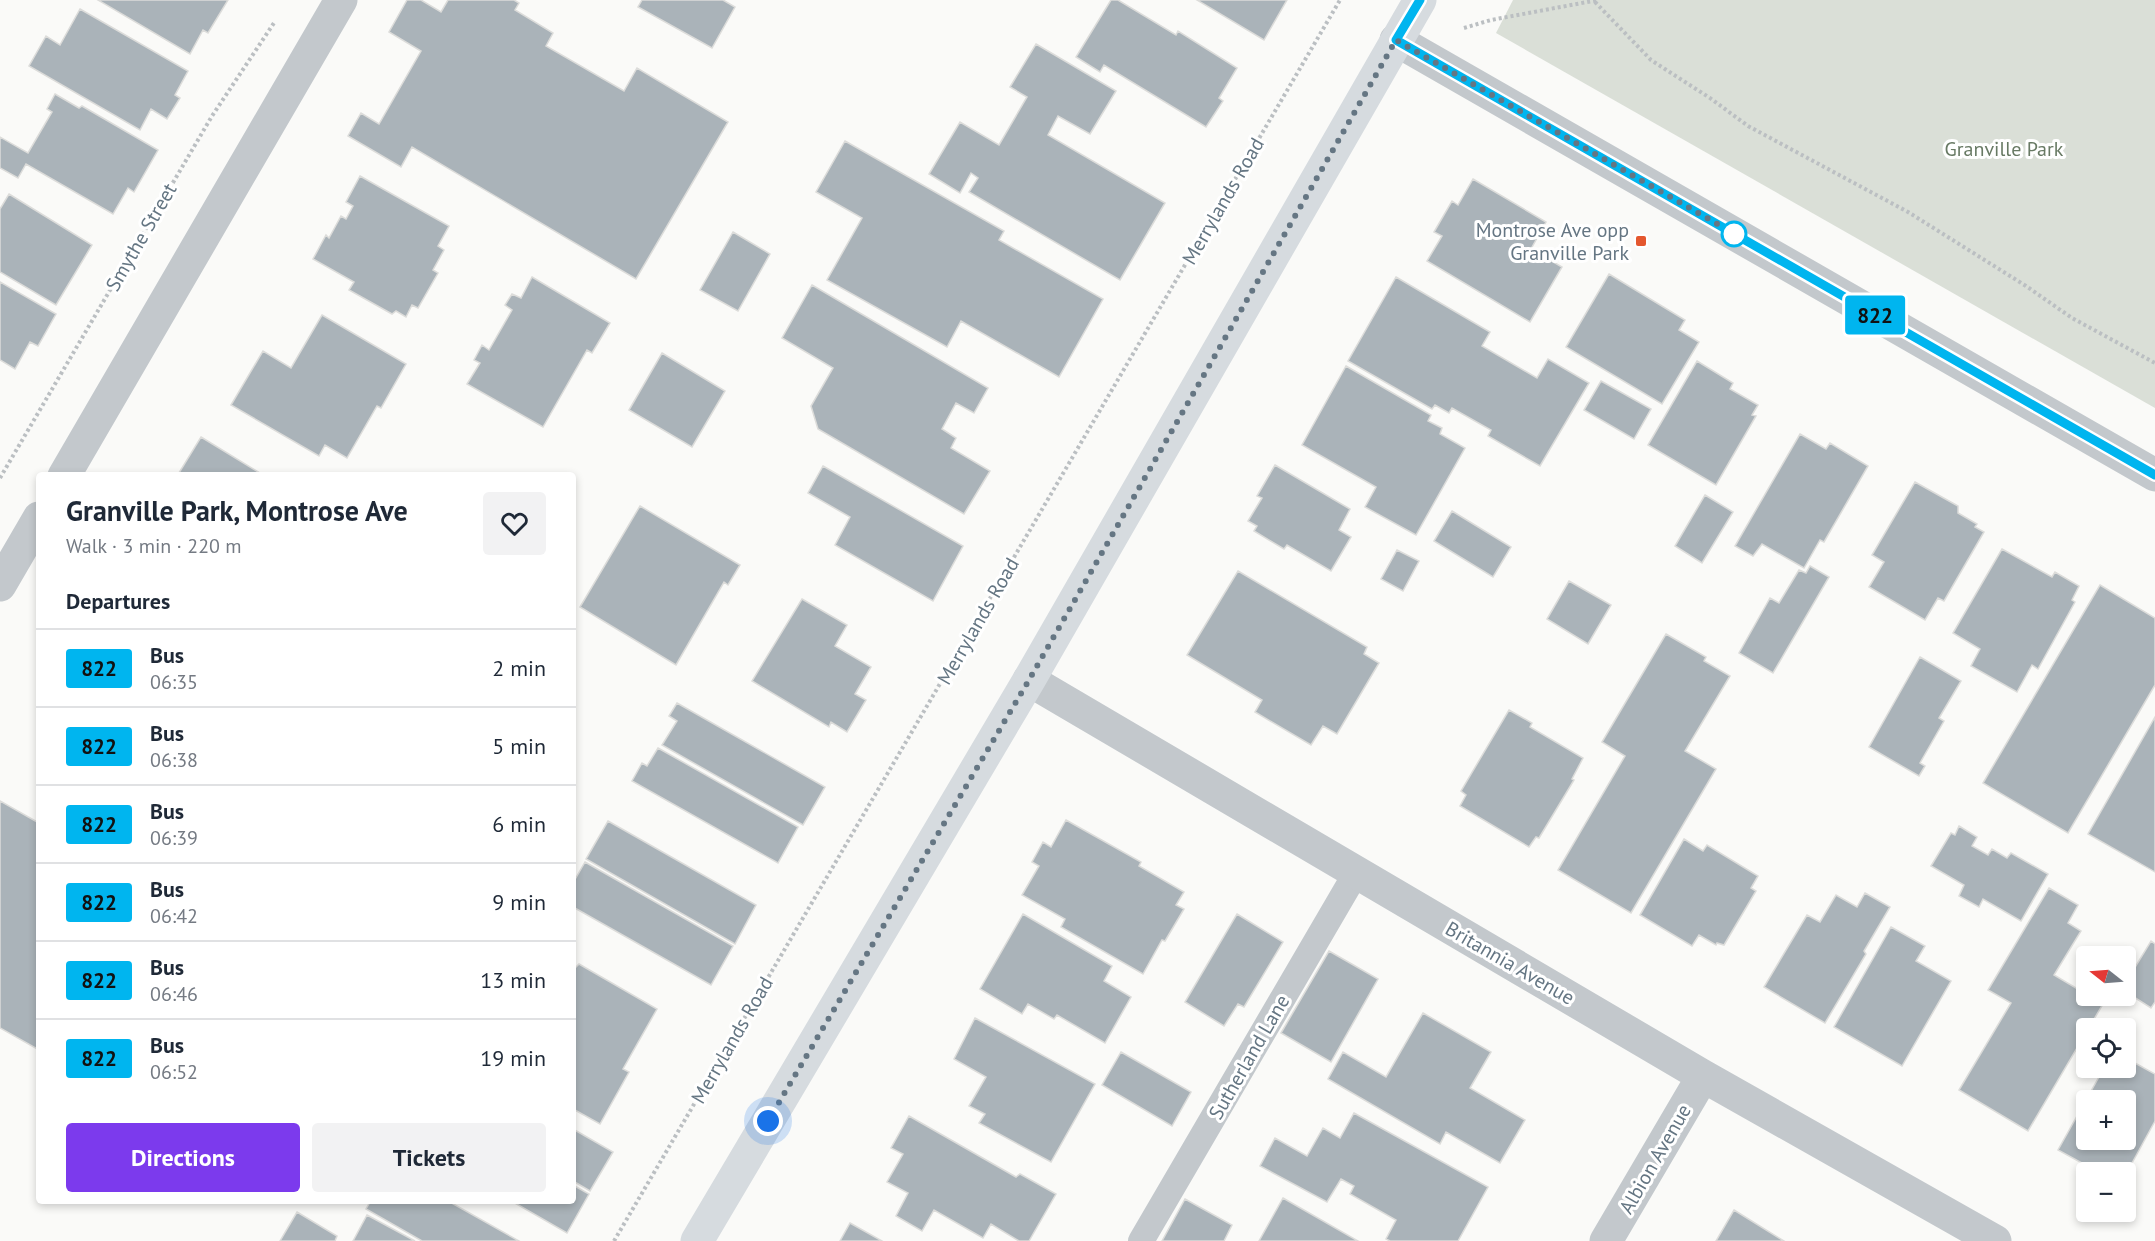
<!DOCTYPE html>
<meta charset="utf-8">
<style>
body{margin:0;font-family:"PT Sans",sans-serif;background:#f2f2f3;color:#1f2937;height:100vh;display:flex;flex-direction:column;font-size:22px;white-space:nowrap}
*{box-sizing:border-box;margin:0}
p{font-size:20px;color:#747a83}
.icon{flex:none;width:33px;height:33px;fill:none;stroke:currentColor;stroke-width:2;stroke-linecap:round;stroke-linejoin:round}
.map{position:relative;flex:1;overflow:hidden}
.side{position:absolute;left:36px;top:472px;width:540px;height:732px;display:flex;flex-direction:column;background:#fff;border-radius:6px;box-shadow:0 3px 9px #0003}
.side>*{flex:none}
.badge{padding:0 12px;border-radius:4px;font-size:21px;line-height:39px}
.needle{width:39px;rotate:287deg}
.controls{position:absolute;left:2076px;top:946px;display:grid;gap:12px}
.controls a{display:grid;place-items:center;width:60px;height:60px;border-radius:6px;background:#fff;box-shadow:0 3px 9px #0003;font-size:30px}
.you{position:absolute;width:30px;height:30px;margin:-15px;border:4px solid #fff;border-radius:50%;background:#1a73e8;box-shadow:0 0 0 9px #1a73e833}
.map>.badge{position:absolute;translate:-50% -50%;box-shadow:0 0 0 3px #fff}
h2{padding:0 30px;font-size:22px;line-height:54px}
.round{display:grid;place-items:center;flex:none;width:63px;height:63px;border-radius:6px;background:#f2f2f3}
.summary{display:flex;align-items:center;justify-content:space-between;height:102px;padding:0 30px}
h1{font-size:28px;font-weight:800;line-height:45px}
.button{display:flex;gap:12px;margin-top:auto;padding:12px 30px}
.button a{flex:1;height:69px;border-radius:6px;background:#7c3aed;color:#fff;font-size:24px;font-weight:800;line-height:69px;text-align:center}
.button a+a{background:#f2f2f3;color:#1f2937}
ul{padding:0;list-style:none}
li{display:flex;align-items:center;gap:18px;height:78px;padding:0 30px;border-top:2px solid #e0e1e3}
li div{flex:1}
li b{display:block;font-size:22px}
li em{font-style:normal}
li .badge{min-width:66px;font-weight:700;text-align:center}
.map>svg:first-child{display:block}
</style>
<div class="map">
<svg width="2155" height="1241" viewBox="0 0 2155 1241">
<rect width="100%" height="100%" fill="#fafaf8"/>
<path fill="#dadfd7" d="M1513,0H2155V408L1496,33Z"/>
<path fill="#aab3b9" stroke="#dcdcda" stroke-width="1.5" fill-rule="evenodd" d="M98,0H228L208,33L203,30L190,54Z
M407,0H421L441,12L448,0H514L519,3L515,10L553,33L546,46L624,91L637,68L728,122L636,279L412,147L401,167L348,136L361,113L379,124L421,51L389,32Z
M642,0H723L735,7L712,48L638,7Z
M1111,0H1118L1176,35L1178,31L1237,68L1219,98L1223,101L1206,127L1104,65L1100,72L1076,57Z
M1197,0H1287L1264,40Z
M80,9L188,71L175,95L180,98L167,119L151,109L140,130L29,66L46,36L60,45Z
M1036,44L1116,91L1090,134L1058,116L1048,135L1165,203L1120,280L969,192L978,178L971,173L960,193L929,174L960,122L999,145L1027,97L1010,87Z
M55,94L79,108L82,106L158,150L134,192L128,188L113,214L26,164L18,178L0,168V137L28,153L52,112L47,109Z
M845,141L1004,231L999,240L1103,299L1059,377L961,321L947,347L827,280L862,218L816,192Z
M360,176L449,226L438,246L444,250L433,270L438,273L418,308L412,305L406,317L396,311L392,314L349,290L354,282L313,259L326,235L329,238L341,216L346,219L353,206L346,202Z
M1473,179L1546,222L1531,249L1562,267L1530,322L1427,261L1442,236L1434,232L1452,201L1458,205Z
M9,194L92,245L56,305L0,272V209Z
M733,232L770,254L738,311L700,290Z
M1609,274L1685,320L1679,330L1699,342L1662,404L1566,347Z
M532,277L610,323L592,353L587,350L543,427L467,384L480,363L474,360L482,345L489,350L512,310L505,305L512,294L521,298Z
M1396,277L1490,332L1482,346L1537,378L1548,359L1589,383L1540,466L1488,436L1491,430L1452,408L1449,413L1435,405L1432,409L1348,361Z
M0,282L56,314L38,346L30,342L15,369L0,360Z
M812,285L988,388L974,413L956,403L942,429L956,438L951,448L990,471L964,514L818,429L811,406L833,368L782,338Z
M322,315L406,364L381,408L377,406L347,458L325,445L319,456L231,405L263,351L291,368Z
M662,353L725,391L692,447L629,410Z
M1697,361L1733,383L1730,389L1758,405L1752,415L1756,416L1716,485L1648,445Z
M1346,366L1431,415L1428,421L1442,428L1440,434L1465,448L1416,535L1365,507L1376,487L1302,445Z
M1601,381L1651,409L1634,439L1584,410Z
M1800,434L1826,449L1830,443L1868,466L1824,542L1820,540L1804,568L1762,544L1753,556L1735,546Z
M201,437L265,476H177Z
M1275,465L1350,509L1339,530L1351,537L1331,571L1287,545L1284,549L1254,531L1257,526L1248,521L1262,498L1257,496Z
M823,466L963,546L933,601L835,545L850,517L808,493Z
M1915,482L1958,506V513L1977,524L1975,527L1984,532L1944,601L1938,598L1925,620L1869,587L1884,562L1872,555Z
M1705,495L1733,512L1702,563L1675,546Z
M640,506L740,565L728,585L724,582L676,665L580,607Z
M1452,511L1511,547L1493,577L1434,541Z
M2002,549L2052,577L2055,572L2079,586L2072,600L2075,602L2038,669L2032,665L2017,692L1971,666L1980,649L1953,633Z
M1397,550L1419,561L1403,591L1381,579Z
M1810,566L1829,577L1773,673L1739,653L1770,598L1779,603L1799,570L1806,573Z
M1238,571L1367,647L1364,654L1379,663L1337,734L1323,726L1311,745L1255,712L1262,700L1187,655Z
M1569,581L1611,605L1588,644L1547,619Z
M2100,585L2155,618V685L2068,833L1983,783Z
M802,599L847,625L835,646L871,667L855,694L866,700L847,732L831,722L829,727L752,681Z
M1666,634L1706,657L1704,661L1730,676L1685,751L1716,769L1631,913L1558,870L1625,756L1602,742Z
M1920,657L1961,681L1939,718L1944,721L1920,763L1925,766L1919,776L1869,747Z
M677,703L825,787L803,825L662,745L677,721L669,716Z
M1509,710L1532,723L1530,727L1583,758L1572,779L1574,780L1539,838L1536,837L1529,847L1460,806L1466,795L1461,791Z
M2155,717V872L2088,834Z
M658,748L798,827L778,863L632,781L642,763L647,766Z
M0,801L39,823V1050L0,1028Z
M1066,820L1141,862L1139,866L1184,892L1176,905L1184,909L1165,941L1162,940L1143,974L1061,927L1065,919L1022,895L1039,866L1032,862L1043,842L1051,847Z
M608,821L756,905L735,944L586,859Z
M1959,826L1977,837L1972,846L1988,855L1992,849L2007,858L2011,853L2048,874L2021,921L1983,899L1979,907L1959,896L1964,885L1931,866L1951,833L1955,835Z
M1684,839L1703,851L1707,845L1758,876L1751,888L1756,891L1724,945L1717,943L1716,945L1699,935L1692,946L1640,915Z
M585,862L733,946L711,985L573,907V883Z
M2049,888L2078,905L2068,923L2081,931L2054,975L2103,1004L2028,1131L1959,1090L2011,1003L1988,990Z
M1865,893L1890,907L1864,951L1866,954L1825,1023L1764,987L1807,915L1820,922L1836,895L1857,907Z
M1023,914L1112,966L1104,981L1131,997L1105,1043L1057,1015L1054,1019L1028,1004L1022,1014L980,989Z
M1237,914L1283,942L1244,1007L1238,1004L1224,1026L1185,1002Z
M1891,927L1925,946L1916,961L1951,981L1902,1066L1834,1027Z
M2151,941L2155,944V1002L2151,1008L2126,992V982Z
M1329,951L1378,979L1331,1062L1281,1033Z
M579,964L657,1009L623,1069L629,1072L600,1124L573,1109V970Z
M1423,1013L1491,1052L1470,1088L1525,1120L1500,1163L1446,1132L1440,1144L1328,1079L1343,1052L1386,1077Z
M975,1018L1095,1084L1051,1162L979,1123L985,1114L969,1106L986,1077L954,1059Z
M1121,1052L1191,1092L1172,1126L1102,1085Z
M2126,1058L2155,1074V1121L2126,1174L2100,1173L2058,1150L2104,1068H2126ZM2086,1101H2126V1140H2086Z
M1354,1113L1488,1187L1458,1241H1390L1386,1239L1396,1220L1350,1194L1354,1186L1341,1179L1327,1202L1260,1166L1275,1138L1307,1156L1323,1128L1340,1138Z
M909,1116L1016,1177L1020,1174L1056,1194L1029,1241H1019L991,1224L983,1238L934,1210L922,1231L896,1216L908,1193L887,1182L903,1154L891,1148Z
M573,1129L613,1152L590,1191L573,1181Z
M573,1185L589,1194L567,1233L513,1202H573Z
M1283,1198L1358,1241H1259Z
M1185,1199L1232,1225L1224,1241H1162Z
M370,1202H450L519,1241H422L366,1209Z
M1734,1210L1784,1241H1716Z
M297,1212L337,1236L335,1241H280Z
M367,1215L415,1241H353Z
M850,1223L882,1241H840Z"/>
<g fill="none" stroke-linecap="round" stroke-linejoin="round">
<path stroke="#bbbfc2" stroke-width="4" stroke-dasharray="3 3" stroke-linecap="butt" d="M1595,2L1651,60L1710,98L1748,126L1908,212L2026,286L2072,318L2155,363
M1464,28L1491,20L1598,0
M0,478L212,116L274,23
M614,1241L1340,0"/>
<path stroke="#c3c8cc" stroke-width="26" d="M1141,1241L1356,873"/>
<path stroke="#c3c8cc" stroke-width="33" d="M1396,40L2155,475
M64,476L341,0
M0,585L39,518
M1029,680L1703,1076L1995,1241
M1606,1241L1703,1076"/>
<path stroke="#d6dbdf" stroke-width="33" d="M697,1241L1029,680L1420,0"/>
</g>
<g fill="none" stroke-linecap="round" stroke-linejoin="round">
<defs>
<path id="line" d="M1420,0L1396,40L2155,475"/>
</defs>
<use href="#line" stroke="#fff" stroke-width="14"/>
<use href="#line" stroke="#00b5ef" stroke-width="9"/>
<path stroke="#657683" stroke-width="6" stroke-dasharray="0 10.8" d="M768,1121L1029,680L1396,40L1742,238L1734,234"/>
</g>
<circle fill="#fff" stroke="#00b5ef" stroke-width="3" cx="1734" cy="234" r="12"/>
<rect fill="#e4572e" stroke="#fff" stroke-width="2" x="1635" y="235" width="12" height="12" rx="3"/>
<g text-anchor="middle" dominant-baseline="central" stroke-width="6" stroke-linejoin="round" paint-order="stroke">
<g font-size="20" fill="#687a64" stroke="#fff">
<text x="2004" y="149">Granville Park</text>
</g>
<g font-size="20" fill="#657683" stroke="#fff">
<text transform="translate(1223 201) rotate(-60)">Merrylands Road</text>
<text transform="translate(141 237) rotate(-60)">Smythe Street</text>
<text transform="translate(978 621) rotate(-60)">Merrylands Road</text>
<text transform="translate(1510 963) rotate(30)">Britannia Avenue</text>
<text transform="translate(732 1040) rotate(-60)">Merrylands Road</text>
<text transform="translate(1249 1057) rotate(-60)">Sutherland Lane</text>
<text transform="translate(1655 1159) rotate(-60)">Albion Avenue</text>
</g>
<g font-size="20" fill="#657683" stroke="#fff" text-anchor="end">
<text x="1629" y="230">Montrose Ave opp<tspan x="1629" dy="23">Granville Park</tspan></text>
</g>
</g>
</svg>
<div class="controls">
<a><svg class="needle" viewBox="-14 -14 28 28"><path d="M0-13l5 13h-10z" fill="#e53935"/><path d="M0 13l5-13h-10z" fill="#747a83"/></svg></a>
<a><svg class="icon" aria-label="locate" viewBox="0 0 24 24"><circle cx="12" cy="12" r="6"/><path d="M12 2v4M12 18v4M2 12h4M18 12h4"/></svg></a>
<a>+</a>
<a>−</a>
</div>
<div class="you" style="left:768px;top:1121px"></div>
<b class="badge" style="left:1875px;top:315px;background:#00b5ef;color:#111">822</b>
<section class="side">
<div class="summary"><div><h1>Granville Park, Montrose Ave</h1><p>Walk · 3 min · 220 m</p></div><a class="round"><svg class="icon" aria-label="heart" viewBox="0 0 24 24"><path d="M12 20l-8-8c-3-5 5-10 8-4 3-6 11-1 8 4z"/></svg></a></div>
<h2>Departures</h2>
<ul>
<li><span class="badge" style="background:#00b5ef;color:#111">822</span><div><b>Bus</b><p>06:35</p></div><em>2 min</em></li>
<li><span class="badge" style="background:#00b5ef;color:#111">822</span><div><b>Bus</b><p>06:38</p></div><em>5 min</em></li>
<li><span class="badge" style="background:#00b5ef;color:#111">822</span><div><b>Bus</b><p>06:39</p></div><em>6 min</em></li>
<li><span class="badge" style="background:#00b5ef;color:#111">822</span><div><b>Bus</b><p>06:42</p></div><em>9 min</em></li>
<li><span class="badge" style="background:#00b5ef;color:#111">822</span><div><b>Bus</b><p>06:46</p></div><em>13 min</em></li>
<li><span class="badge" style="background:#00b5ef;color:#111">822</span><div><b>Bus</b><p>06:52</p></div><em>19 min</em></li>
</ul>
<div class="button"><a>Directions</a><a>Tickets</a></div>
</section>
</div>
